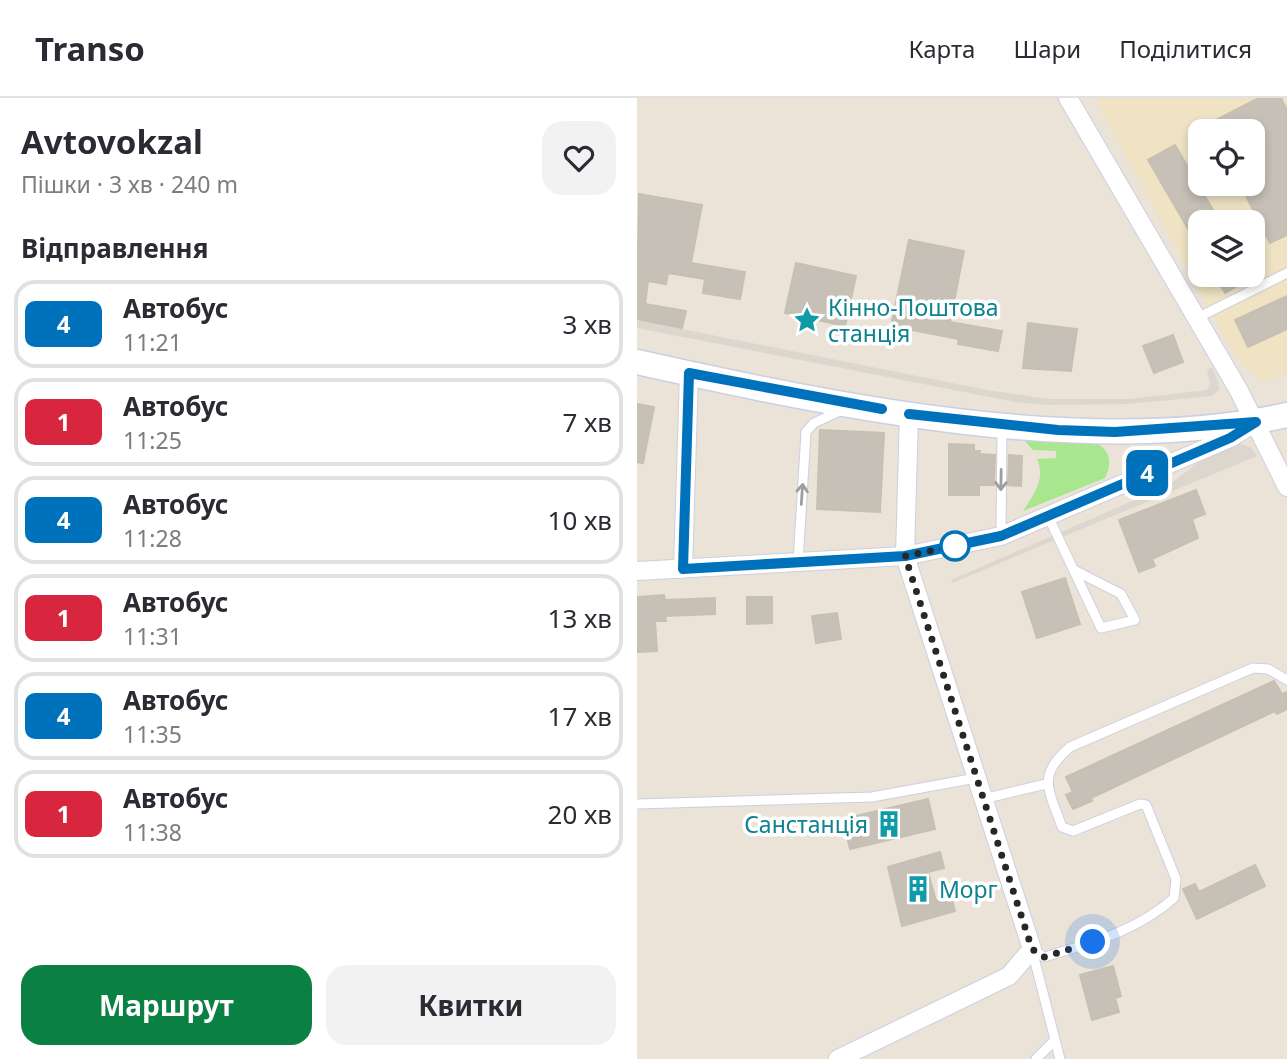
<!DOCTYPE html>
<html lang="uk">
<meta charset="utf-8">
<style>
body{margin:0;font-family:"Noto Sans",sans-serif;background:#f2f2f3;color:#2b2b33;height:100vh;display:flex;flex-direction:column;font-size:26px;white-space:nowrap}
*{box-sizing:border-box;margin:0}
p{font-size:23px;color:#7c7c81}
.icon{flex:none;width:38px;height:38px;fill:none;stroke:currentColor;stroke-width:2;stroke-linecap:round;stroke-linejoin:round}
.map{position:relative;flex:1;overflow:hidden}
.drawer{display:flex;flex-direction:column;background:#fff;width:637px}
.drawer>*{flex:none}
.badge{padding:0 14px;border-radius:10px;font-size:24px;line-height:46px}
.buttons{position:absolute;left:551px;top:21px;display:grid;gap:14px}
.buttons a{display:grid;place-items:center;width:77px;height:77px;border-radius:14px;background:#fff;box-shadow:0 4px 10px #0003;font-size:35px}
.you{position:absolute;width:35px;height:35px;margin:-18px;border:5px solid #fff;border-radius:50%;background:#1a73e8;box-shadow:0 0 0 10px #1a73e833}
.map>.badge{position:absolute;translate:-50% -50%;box-shadow:0 0 0 4px #fff}
h2{padding:0 21px;font-size:26px;line-height:63px}
.round{display:grid;place-items:center;flex:none;width:74px;height:74px;border-radius:21px;background:#f2f2f3}
.overview{display:flex;align-items:center;justify-content:space-between;height:119px;padding:0 21px}
h1{font-size:33px;font-weight:700;line-height:52px}
.button{display:flex;gap:14px;margin-top:auto;padding:14px 21px}
.button a{flex:1;height:80px;border-radius:21px;background:#0b8043;color:#fff;font-size:28px;font-weight:700;line-height:80px;text-align:center}
.button a+a{background:#f2f2f3;color:#2b2b33}
ul{padding:0;list-style:none}
li{display:flex;align-items:center;gap:21px;height:88px;margin:0 14px 10px;padding:0 7px;border:4px solid #e1e1e2;border-radius:21px}
li div{flex:1}
li b{display:block;font-size:26px}
li em{font-style:normal}
li .badge{min-width:77px;font-weight:700;text-align:center}
header{display:flex;align-items:center;gap:42px;box-sizing:border-box;height:98px;padding:0 35px;background:#fff;border-bottom:2px solid #e1e1e2}
header strong{font-size:33px}
nav{display:flex;gap:38px;margin-inline-start:auto;font-size:24px}
main{display:flex;flex:1;min-height:0}
.map>svg:first-child{display:block}
</style>
<header>
<strong>Transo</strong>
<nav><a>Карта</a><a>Шари</a><a>Поділитися</a></nav>
</header>
<main>
<section class="drawer">
<div class="overview"><div><h1>Avtovokzal</h1><p>Пішки · 3 хв · 240 m</p></div><a class="round"><svg class="icon" aria-label="heart" viewBox="0 0 24 24"><path d="M12 20l-8-8c-3-5 5-10 8-4 3-6 11-1 8 4z"/></svg></a></div>
<h2>Відправлення</h2>
<ul>
<li><span class="badge" style="background:#0072bc;color:#fff">4</span><div><b>Автобус</b><p>11:21</p></div><em>3 хв</em></li>
<li><span class="badge" style="background:#d7263d;color:#fff">1</span><div><b>Автобус</b><p>11:25</p></div><em>7 хв</em></li>
<li><span class="badge" style="background:#0072bc;color:#fff">4</span><div><b>Автобус</b><p>11:28</p></div><em>10 хв</em></li>
<li><span class="badge" style="background:#d7263d;color:#fff">1</span><div><b>Автобус</b><p>11:31</p></div><em>13 хв</em></li>
<li><span class="badge" style="background:#0072bc;color:#fff">4</span><div><b>Автобус</b><p>11:35</p></div><em>17 хв</em></li>
<li><span class="badge" style="background:#d7263d;color:#fff">1</span><div><b>Автобус</b><p>11:38</p></div><em>20 хв</em></li>
</ul>
<div class="button"><a>Маршрут</a><a>Квитки</a></div>
</section>
<div class="map">
<svg width="650" height="961" viewBox="0 0 650 961">
<rect width="100%" height="100%" fill="#ebe3d7"/>
<path fill="#efe3c4" fill-rule="evenodd" d="M458,0H650V276L625,284L596,255ZM564,33H616V86H564ZM564,124H616V177H564Z"/>
<path fill="#a8e78e" d="M387,342L461,346C474,354 475,366 468,380L386,413C397,396 409,381 400,361L419,360V353L396,352Z"/>
<path fill="#dbd6ce" d="M0,222L350,292L412,301H493L570,292L573,287L570,271L576,270L583,291L575,298L490,306L411,307L378,304L0,230Z
M601,345L615,350L620,358L315,485L314,482L532,387L570,358Z"/>
<path fill="#c6c0b7" stroke="#c6c0b1" stroke-width="2" d="M622,0H644L650,12V137L633,145L603,86H616V33H577L573,25Z
M538,47L583,124H564V153L511,62Z
M2,96L65,107L54,165L108,174L103,201L66,195L68,181L31,175L29,186L11,183L8,206L49,213L45,230L0,221Z
M272,142L327,153L313,224L365,233L361,253L321,246L322,241L254,228Z
M159,165L219,178L208,228L148,215Z
M577,177H620L588,195Z
M650,198V231L611,249L598,222Z
M391,225L440,231L434,273L386,270Z
M536,237L546,264L517,275L506,248Z
M0,306L17,309L6,365L0,364Z
M183,332L247,335L243,414L180,411Z
M312,346L337,347V353H343L342,356L358,357L357,387H342V397H312Z
M372,357L385,358L384,388L371,387Z
M559,392L568,416L555,421L561,440L515,461L518,468L502,474L482,422Z
M428,480L443,526L400,540L385,494Z
M27,497L28,502L78,500V516L28,518L29,523H18L20,553L1,554L0,499Z
M110,499H135V525L110,526Z
M200,515L204,541L179,545L175,518Z
M637,583L645,596L650,594V611L640,616L638,613L454,700L455,703L436,711L429,697L436,694L429,679Z
M291,701L298,731L213,751L206,721Z
M303,754L307,770L291,774L299,803L314,799L318,813L265,828L251,769Z
M618,767L628,788L560,821L546,791L558,786L562,794Z
M476,868L484,898L478,900L482,914L455,922L443,877Z"/>
<g fill="none" stroke-linecap="round" stroke-linejoin="round">
<defs>
<path id="lane" d="M560,220L650,175
M411,418L464,530L498,522L484,496L437,472
M364,438L365,328
M161,464L169,334L177,325L205,312
M346,701L409,686
M0,706L235,699L339,680
M395,851L407,859C454,845 500,833 537,800L539,781L509,707L503,706L436,733L425,729C412,692 399,678 433,649L616,570L631,571L650,582
M395,852L423,961
M399,961L418,942"/>
<path id="street" d="M431,0L601,291L650,389
M46,471L52,275
M0,473L268,458L364,438L593,340L616,326
M201,961L372,878L395,851L268,458L272,316"/>
<path id="secondary" d="M0,264C197,308 451,361 650,317"/>
</defs>
<use href="#lane" stroke="#cccfe2" stroke-width="11"/>
<use href="#street" stroke="#cccfe2" stroke-width="20"/>
<use href="#secondary" stroke="#cccfe2" stroke-width="27"/>
<use href="#lane" stroke="#fff" stroke-width="9"/>
<use href="#street" stroke="#fff" stroke-width="18"/>
<use href="#secondary" stroke="#fff" stroke-width="24"/>
</g>
<defs><path id="oneway-shaft" d="M-6 0H5M1.5-3L5.5 0L1.5 3" fill="none" stroke-width="1.6" stroke-linecap="round" stroke-linejoin="round" transform="scale(1.75)"/></defs>
<g stroke="#9e9e9e">
<use href="#oneway-shaft" transform="translate(364 382) rotate(91)"/>
<use href="#oneway-shaft" transform="translate(165 396) rotate(-86)"/>
</g>
<g fill="none" stroke-linecap="round" stroke-linejoin="round">
<defs>
<path id="line" d="M245,311L52,275L46,471L268,458L364,438L593,340L619,324L478,334L421,332L272,316"/>
</defs>
<use href="#line" stroke="#fff" stroke-width="16"/>
<use href="#line" stroke="#0072bc" stroke-width="10"/>
<path stroke="#272727" stroke-width="7" stroke-dasharray="0 12.6" d="M318,448L268,458L395,851L407,859L456,844"/>
</g>
<defs>
<symbol id="sight-bare" viewBox="-9 -9 18 18"><path d="M0-6L1.8-2.2L6-1.7L2.9 1.2L3.7 5.4L0 3.3L-3.7 5.4L-2.9 1.2L-6-1.7L-1.8-2.2Z" fill="#0f9aa8" stroke="#fff" stroke-width="2.5" paint-order="stroke"/></symbol>
<symbol id="building-bare" viewBox="-9 -9 18 18"><path d="M-4-6H4V6H1V3H-1V6H-4ZM-2.5-4.3h1.7v1.8h-1.7ZM.8-4.3h1.7v1.8H.8ZM-2.5-1h1.7V.8h-1.7ZM.8-1h1.7V.8H.8Z" fill="#0f9aa8" stroke="#fff" stroke-width="2.5" paint-order="stroke"/></symbol>
</defs>
<g fill-rule="evenodd">
<use href="#sight-bare" x="151" y="203" width="38" height="38"/>
<use href="#building-bare" x="233" y="707" width="38" height="38"/>
<use href="#building-bare" x="262" y="772" width="38" height="38"/>
</g>
<circle fill="#fff" stroke="#0072bc" stroke-width="3.5" cx="318" cy="448" r="14"/>
<g text-anchor="middle" dominant-baseline="central" stroke-width="7" stroke-linejoin="round" paint-order="stroke">
<g font-size="23" fill="#0d838f" stroke="#fff" text-anchor="start">
<text x="191" y="209">Кінно-Поштова<tspan x="191" dy="26">станція</tspan></text>
<text x="231" y="726" text-anchor="end">Санстанція</text>
<text x="302" y="791">Морг</text>
</g>
</g>
</svg>
<div class="buttons">
<a><svg class="icon" aria-label="locate" viewBox="0 0 24 24"><circle cx="12" cy="12" r="6"/><path d="M12 2v4M12 18v4M2 12h4M18 12h4"/></svg></a>
<a><svg class="icon" aria-label="layers" viewBox="0 0 24 24"><path d="M12 4l9 5-9 5-9-5zM3 14l9 5 9-5"/></svg></a>
</div>
<div class="you" style="left:456px;top:844px"></div>
<b class="badge" style="left:510px;top:375px;background:#0072bc;color:#fff">4</b>
</div>
</main>
